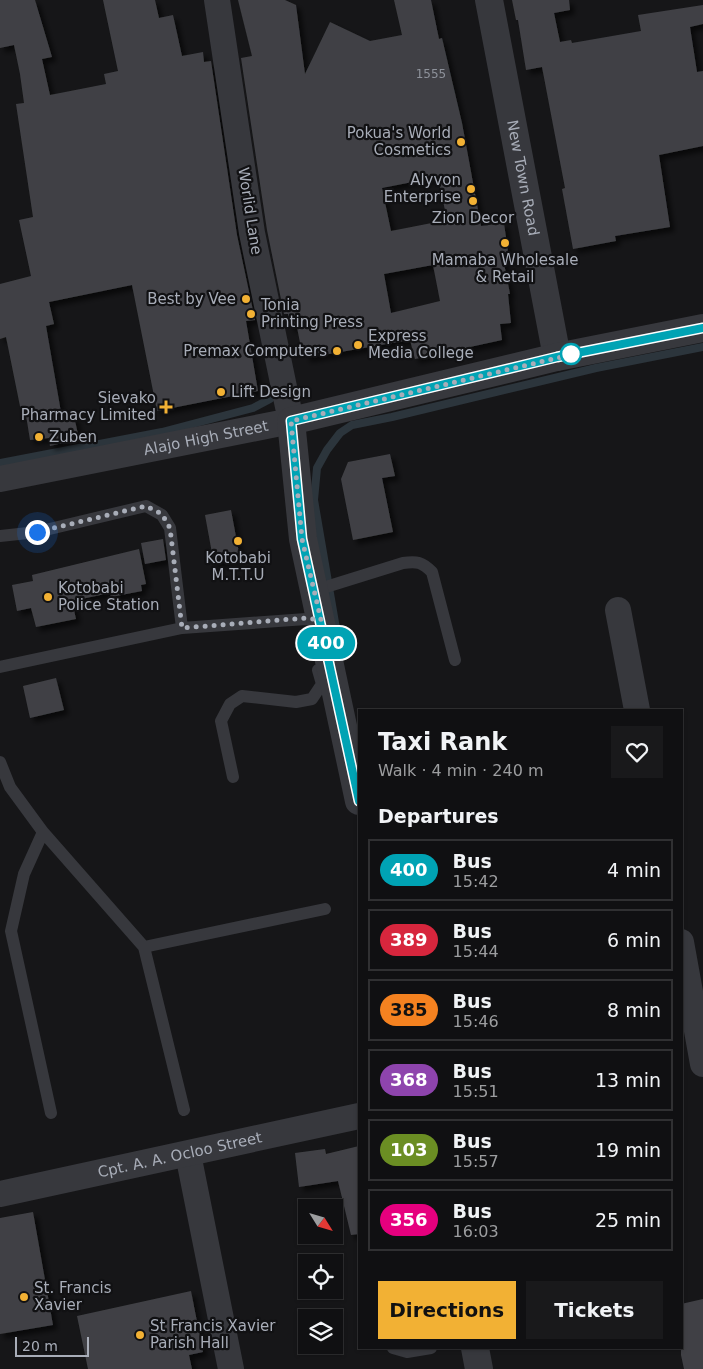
<!DOCTYPE html>
<meta charset="utf-8">
<style>
body{margin:0;font-family:"DejaVu Sans",sans-serif;background:#19191b;color:#f1f3f6;height:100vh;display:flex;flex-direction:column;font-size:19px;white-space:nowrap}
*{box-sizing:border-box;margin:0}
p{font-size:16px;color:#9c9d9f}
.icon{flex:none;width:28px;height:28px;fill:none;stroke:currentColor;stroke-width:2;stroke-linecap:round;stroke-linejoin:round}
.map{position:relative;flex:1;overflow:hidden}
.sheet{position:absolute;left:358px;top:709px;width:325px;height:640px;display:flex;flex-direction:column;background:#101012;border-radius:0px;box-shadow:0 1px 4px #0004,0 0 0 1px #303032}
.sheet>*{flex:none}
.badge{padding:0 10px;border-radius:16px;font-size:18px;line-height:32px}
.needle{width:32px;rotate:127deg}
.tools{position:absolute;left:298px;top:1199px;display:grid;gap:10px}
.tools a{display:grid;place-items:center;width:45px;height:45px;border-radius:0px;background:#101012;box-shadow:0 1px 4px #0004,0 0 0 1px #303032;font-size:25px}
.scale{position:absolute;left:15px;bottom:12px;width:74px;box-sizing:border-box;padding-left:5px;border:2px solid #a8adb8;border-top:0;font-size:14px;line-height:18px;white-space:nowrap;color:#a8adb8;-webkit-text-stroke:4px #111113;paint-order:stroke}
.you{position:absolute;width:25px;height:25px;margin:-12px;border:4px solid #fff;border-radius:50%;background:#1a73e8;box-shadow:0 0 0 8px #1a73e833}
.map>.badge{position:absolute;translate:-50% -50%;box-shadow:0 0 0 2px #fff}
h2{padding:0 20px;font-size:19px;line-height:45px}
.round{display:grid;place-items:center;flex:none;width:52px;height:52px;border-radius:0px;background:#19191b}
.head{display:flex;align-items:center;justify-content:space-between;height:85px;padding:0 20px}
h1{font-size:24px;font-weight:700;line-height:38px}
.action{display:flex;gap:10px;margin-top:auto;padding:10px 20px}
.action a{flex:1;height:58px;border-radius:0px;background:#f2b134;color:#111;font-size:20px;font-weight:700;line-height:58px;text-align:center}
.action a+a{background:#19191b;color:#f1f3f6}
ul{padding:0;list-style:none}
li{display:flex;align-items:center;gap:15px;height:62px;margin:0 10px 8px;padding:0 10px;border:2px solid #303032;border-radius:0px}
li div{flex:1}
li b{display:block;font-size:19px}
li em{font-style:normal}
li .badge{min-width:55px;font-weight:700;text-align:center}
.map>svg:first-child{display:block}
</style>
<div class="map">
<svg width="703" height="1369" viewBox="0 0 703 1369">
<defs>
<filter id="shadow"><feDropShadow dx="4.5" dy="4.5" stdDeviation="2.5" flood-color="#0009"/></filter>
</defs>
<rect width="100%" height="100%" fill="#161618"/>
<g fill="none" stroke-linecap="round" stroke-linejoin="round">
<path stroke="#2c353c" stroke-width="8" d="M0,463L162,432L253,408L270,399
M338,640L314,500L317,468L327,450L340,433L352,425L392,417L596,368L703,347"/>
</g>
<path fill="#404145" fill-rule="evenodd" filter="url(#shadow)" d="M0,0H35L52,57L42,59L50,95L106,84L104,74L118,71L103,0H155L159,18L173,15L182,56L203,52L204,62L211,61L237,235L255,320L246,321L258,391L157,411L132,285L49,302L54,324L46,326L62,418L74,416L79,439L50,446L49,438L30,440L26,415L22,416L6,337L0,339V284L31,276L19,220L33,217L16,104L24,103L20,74L14,45L0,48Z
M238,0H285L296,5L305,74L330,22L370,41L402,35L394,0H431L439,39L442,38L462,123L481,226L504,223L508,252L502,253L510,294H508L511,323L500,324L502,340L415,359L410,340L306,358L304,348H301L297,327L290,328L288,314H284L267,230L241,58L252,56ZM438,177L447,220L391,231L382,188ZM433,265L440,301L391,313L384,274Z
M512,0H569L570,10L554,13L560,42L571,40L572,43L641,31L638,15L703,5V24L690,27L697,72L703,71V146L659,155L670,227L615,236L616,241L573,249L562,189L565,188L542,67L526,70L518,20H516Z
M390,454L395,476L382,478L393,532L353,540L341,479L348,462Z
M231,510L240,558L214,564L205,515Z
M163,539L166,560L145,564L141,543Z
M139,549L146,584L141,585L142,591L111,597L110,593L72,601L76,619L36,627L31,608L17,611L12,585L33,581L32,575Z
M56,678L64,710L30,718L23,686Z
M359,1146V1234L351,1235L338,1181L299,1187L295,1153L325,1149L326,1154Z
M33,1212L53,1325L0,1334V1218Z
M191,1291L203,1352L189,1355L192,1369H88L77,1316Z
M703,1299V1369H684L681,1355V1304Z"/>
<g fill="none" stroke-linecap="round" stroke-linejoin="round">
<path stroke="#37383d" stroke-width="12" d="M0,536L37,532L146,506L162,515L170,528L182,628
M313,591L403,563C417,561 422,562 432,572L455,660
M0,667L182,628L306,619L321,620
M0,762L10,787L43,832L144,947L184,1110
M233,777L221,721L230,704L242,696L296,702L312,699L322,684L318,670
M43,832L24,874L11,931L51,1113
M144,947L325,909
M393,1348L407,1352L431,1348"/>
<g stroke="#37383d" stroke-width="26">
<path id="s1" d="M0,479L291,421L252,233L217,0"/>
<path d="M618,610L637,710"/>
<path d="M681,942L703,1064"/>
<path d="M188,1154L231,1369"/>
<path id="s2" d="M0,1194L359,1116"/>
</g>
<g stroke="#37383d" stroke-width="28">
<path id="s3" d="M489,0L557,357"/>
<path d="M359,801L303,539L291,421L557,357L703,328"/>
<path d="M475,1348L479,1369"/>
</g>
</g>
<g fill="none" stroke-linecap="round" stroke-linejoin="round">
<defs>
<path id="line" d="M359,801L302,539L291,421L557,357L703,328"/>
</defs>
<use href="#line" stroke="#fff" stroke-width="11"/>
<use href="#line" stroke="#00a3b4" stroke-width="8"/>
<path stroke="#a8adb8" stroke-width="5" stroke-dasharray="0 9" d="M37,532L146,506L162,514L170,528L182,628L306,618L321,620L302,539L291,421L574,354H571"/>
</g>
<g fill="#f2b134" stroke="#111113" stroke-width="2">
<circle cx="461" cy="142" r="5"/>
<circle cx="471" cy="189" r="5"/>
<circle cx="473" cy="201" r="5"/>
<circle cx="505" cy="243" r="5"/>
<circle cx="246" cy="299" r="5"/>
<circle cx="251" cy="314" r="5"/>
<circle cx="358" cy="345" r="5"/>
<circle cx="337" cy="351" r="5"/>
<circle cx="221" cy="392" r="5"/>
<path d="M163.5 399.5h5v5h5v5h-5v5h-5v-5h-5v-5h5z"/>
<circle cx="39" cy="437" r="5"/>
<circle cx="238" cy="541" r="5"/>
<circle cx="48" cy="597" r="5"/>
<circle cx="24" cy="1297" r="5"/>
<circle cx="140" cy="1335" r="5"/>
</g>
<circle fill="#fff" stroke="#00a3b4" stroke-width="2.5" cx="571" cy="354" r="10"/>
<g text-anchor="middle" dominant-baseline="central" stroke-width="4.5" stroke-linejoin="round" paint-order="stroke">
<g font-size="12" fill="#8e929b">
<text x="431" y="74">1555</text>
</g>
<g font-size="15" fill="#a8adb8" stroke="#111113" text-anchor="start">
<text x="451" y="133" text-anchor="end">Pokua's World<tspan x="451" dy="17">Cosmetics</tspan></text>
<text x="461" y="180" text-anchor="end">Alyvon<tspan x="461" dy="17">Enterprise</tspan></text>
<text x="473" y="218" text-anchor="middle">Zion Decor</text>
<text x="505" y="260" text-anchor="middle">Mamaba Wholesale<tspan x="505" dy="17">&amp; Retail</tspan></text>
<text x="236" y="299" text-anchor="end">Best by Vee</text>
<text x="261" y="305">Tonia<tspan x="261" dy="17">Printing Press</tspan></text>
<text x="368" y="336">Express<tspan x="368" dy="17">Media College</tspan></text>
<text x="327" y="351" text-anchor="end">Premax Computers</text>
<text x="231" y="392">Lift Design</text>
<text x="156" y="398" text-anchor="end">Sievako<tspan x="156" dy="17">Pharmacy Limited</tspan></text>
<text x="49" y="437">Zuben</text>
<text x="238" y="558" text-anchor="middle">Kotobabi<tspan x="238" dy="17">M.T.T.U</tspan></text>
<text x="58" y="588">Kotobabi<tspan x="58" dy="17">Police Station</tspan></text>
<text x="34" y="1288">St. Francis<tspan x="34" dy="17">Xavier</tspan></text>
<text x="150" y="1326">St Francis Xavier<tspan x="150" dy="17">Parish Hall</tspan></text>
</g>
<g font-size="15" fill="#a8adb8" stroke="#111113">
<text stroke="none"><textPath href="#s3" startOffset="181">New Town Road</textPath></text>
<text transform="translate(250 211) rotate(81)">Worlid Lane</text>
<text stroke="none"><textPath href="#s1" startOffset="210">Alajo High Street</textPath></text>
<text stroke="none"><textPath href="#s2" startOffset="184">Cpt. A. A. Ocloo Street</textPath></text>
</g>
</g>
</svg>
<div class="tools">
<a><svg class="needle" viewBox="-14 -14 28 28"><path d="M0-13l5 13h-10z" fill="#e53935"/><path d="M0 13l5-13h-10z" fill="#9c9d9f"/></svg></a>
<a><svg class="icon" aria-label="locate" viewBox="0 0 24 24"><circle cx="12" cy="12" r="6"/><path d="M12 2v4M12 18v4M2 12h4M18 12h4"/></svg></a>
<a><svg class="icon" aria-label="layers" viewBox="0 0 24 24"><path d="M12 4l9 5-9 5-9-5zM3 14l9 5 9-5"/></svg></a>
</div>
<div class="scale">20 m</div>
<div class="you" style="left:37px;top:532px"></div>
<b class="badge" style="left:326px;top:643px;background:#00a3b4;color:#fff">400</b>
<section class="sheet">
<div class="head"><div><h1>Taxi Rank</h1><p>Walk · 4 min · 240 m</p></div><a class="round"><svg class="icon" aria-label="heart" viewBox="0 0 24 24"><path d="M12 20l-8-8c-3-5 5-10 8-4 3-6 11-1 8 4z"/></svg></a></div>
<h2>Departures</h2>
<ul>
<li><span class="badge" style="background:#00a3b4;color:#fff">400</span><div><b>Bus</b><p>15:42</p></div><em>4 min</em></li>
<li><span class="badge" style="background:#d7263d;color:#fff">389</span><div><b>Bus</b><p>15:44</p></div><em>6 min</em></li>
<li><span class="badge" style="background:#f58220;color:#111">385</span><div><b>Bus</b><p>15:46</p></div><em>8 min</em></li>
<li><span class="badge" style="background:#8e44ad;color:#fff">368</span><div><b>Bus</b><p>15:51</p></div><em>13 min</em></li>
<li><span class="badge" style="background:#6b8e23;color:#fff">103</span><div><b>Bus</b><p>15:57</p></div><em>19 min</em></li>
<li><span class="badge" style="background:#e6007e;color:#fff">356</span><div><b>Bus</b><p>16:03</p></div><em>25 min</em></li>
</ul>
<div class="action"><a>Directions</a><a>Tickets</a></div>
</section>
</div>
